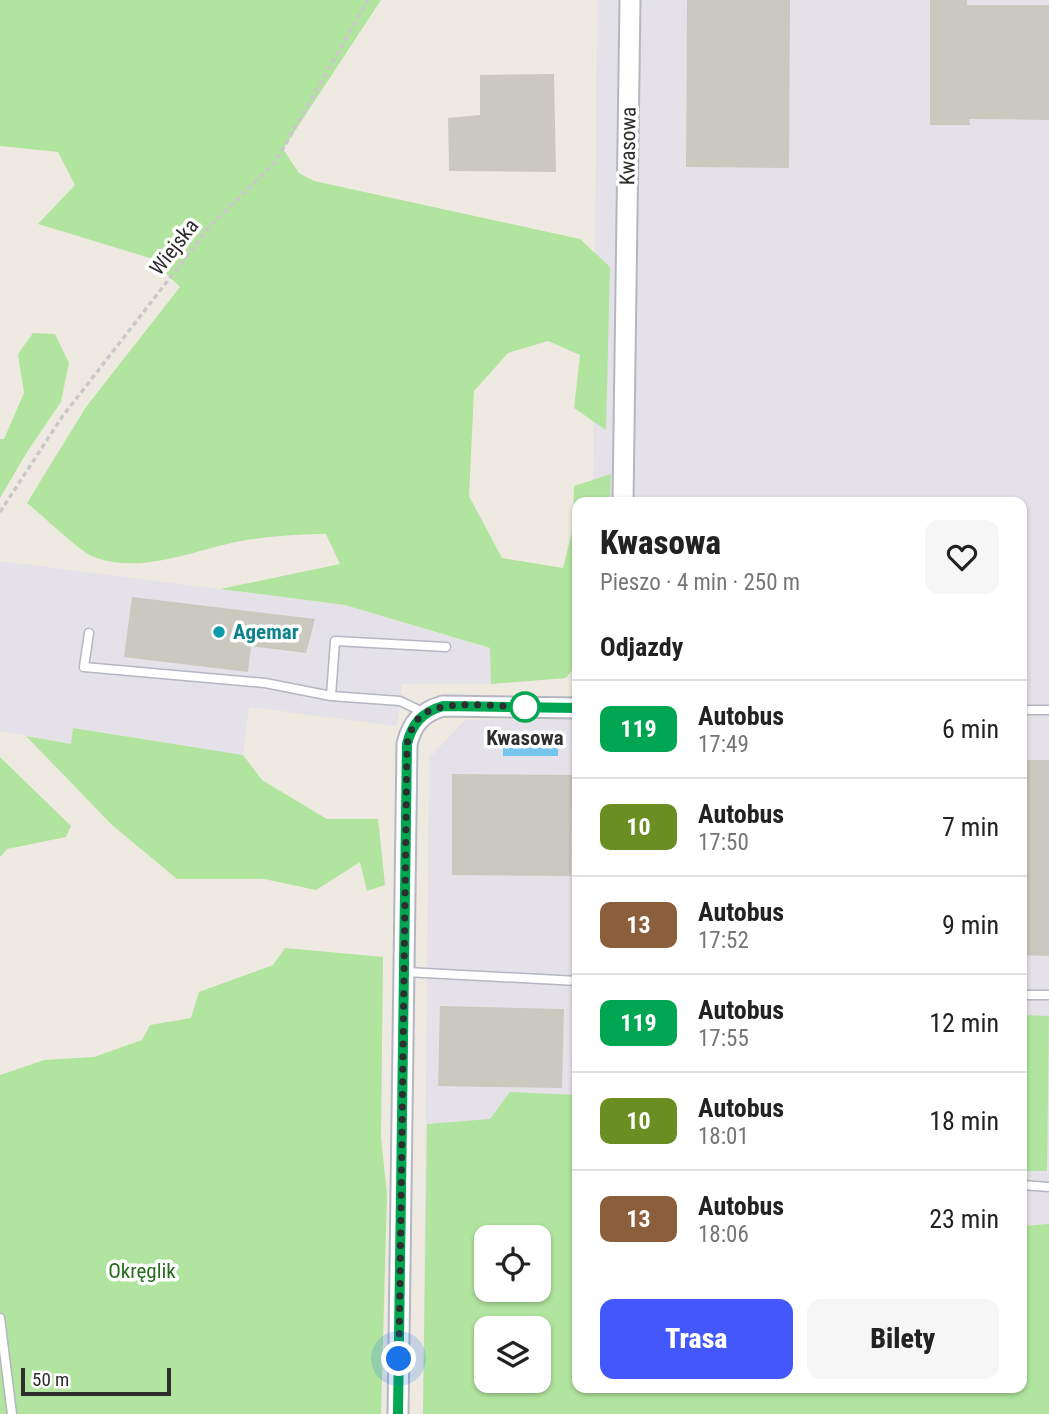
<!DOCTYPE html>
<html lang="pl">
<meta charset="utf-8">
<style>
body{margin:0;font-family:"Roboto Condensed",sans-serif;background:#f6f6f6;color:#222;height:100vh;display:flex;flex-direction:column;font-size:26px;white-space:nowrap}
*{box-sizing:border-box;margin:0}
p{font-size:23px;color:#767676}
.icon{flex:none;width:38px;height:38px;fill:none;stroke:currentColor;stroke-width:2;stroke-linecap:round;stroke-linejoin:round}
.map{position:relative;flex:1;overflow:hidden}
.drawer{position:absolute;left:572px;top:497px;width:455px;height:896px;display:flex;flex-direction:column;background:#fff;border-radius:14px;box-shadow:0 2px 5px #0004}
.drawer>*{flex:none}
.badge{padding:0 14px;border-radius:10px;font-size:24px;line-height:46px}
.fabs{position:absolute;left:474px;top:1225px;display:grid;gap:14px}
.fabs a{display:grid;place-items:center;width:77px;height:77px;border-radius:14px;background:#fff;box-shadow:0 2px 5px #0004;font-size:35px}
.scale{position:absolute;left:21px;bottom:18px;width:150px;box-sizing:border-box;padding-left:7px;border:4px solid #2e2e2e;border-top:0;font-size:19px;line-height:24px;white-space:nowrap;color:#2e2e2e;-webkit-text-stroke:5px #fff;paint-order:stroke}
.you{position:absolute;width:35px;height:35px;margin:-18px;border:5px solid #fff;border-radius:50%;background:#1a73e8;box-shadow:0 0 0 10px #1a73e833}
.map>.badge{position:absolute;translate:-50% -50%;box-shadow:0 0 0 4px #fff}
h2{padding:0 28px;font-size:26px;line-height:63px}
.round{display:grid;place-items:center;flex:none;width:74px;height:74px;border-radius:14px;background:#f6f6f6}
.headline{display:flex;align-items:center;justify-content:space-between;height:119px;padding:0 28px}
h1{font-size:33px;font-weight:800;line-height:52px}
.cta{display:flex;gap:14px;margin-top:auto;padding:14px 28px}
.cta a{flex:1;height:80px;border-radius:14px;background:#4357fa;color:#fff;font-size:28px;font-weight:800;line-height:80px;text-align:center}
.cta a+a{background:#f6f6f6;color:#222}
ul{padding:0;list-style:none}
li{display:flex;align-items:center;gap:21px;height:98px;padding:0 28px;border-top:2px solid #e0e0e0}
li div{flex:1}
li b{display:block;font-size:26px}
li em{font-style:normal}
li .badge{min-width:77px;font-weight:700;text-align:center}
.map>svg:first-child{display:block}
</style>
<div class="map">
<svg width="1049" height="1414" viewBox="0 0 1049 1414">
<rect width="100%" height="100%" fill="#efeae1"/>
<path fill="#e4e1e8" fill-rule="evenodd" d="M597,0H1049V1414H423L429,758L465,720L577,719L578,1388H1022V502H593ZM486,1237H539V1290H486ZM486,1328H539V1381H486Z
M0,561L345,605L491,649V684H402L397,726L249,707L243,755L74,728L71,744L0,731Z"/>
<path fill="#b1e49e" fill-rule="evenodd" d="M0,0H381L283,149L299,173L314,181L580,239L610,267L606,430L574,408L580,355L548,341L508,353L474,391L469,496L502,558L563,568L573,528L574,486L611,474L610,502H578L577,664L566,678L491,684L490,648L345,605L220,589L340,564L326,534C297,534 269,536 241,541C193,550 142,575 94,557C80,552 41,514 27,503L86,407L180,287L150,258L38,224L75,185L58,152L0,146Z
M33,333L55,334L69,363L61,402L27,452L0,498V439H4L24,393L18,354Z
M73,728L243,755L262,780L327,819H378L385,885L367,891L360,862L316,890L264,879H177L112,825L26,736L71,744Z
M0,757L71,826L66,837L7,849L0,857Z
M285,948L383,957L381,1138L387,1194L381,1414H0V1075L44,1060L94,1057L142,1040L150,1025L191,1018L199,992L273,965Z
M1022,1015L1049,1016L1047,1171H1022Z
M510,1092L577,1095L578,1388H1022V1226L1049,1224V1414H423L427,1124L490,1119ZM486,1237H539V1290H486ZM486,1328H539V1381H486Z"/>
<path fill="#76c5ef" d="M503,735H558V756H503Z"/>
<path fill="#cbc8bf" d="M687,0H790L789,168L686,167Z
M930,0H967V5H1049V120L969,119L970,125H930Z
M554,74L556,172L449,171L448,118L480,115V75Z
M132,597L315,619L306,653L251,646L248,672L124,657Z
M1022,760H1049V956L1022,955Z
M452,774L572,775L571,876L452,875Z
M440,1006L564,1009L562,1088L438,1086Z"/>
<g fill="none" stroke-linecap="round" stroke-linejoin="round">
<defs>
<path id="service" d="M89,633L84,667L265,683L331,696L400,701L425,713
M331,696L335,641L446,647
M1022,710H1049
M406,972L578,981
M1022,995H1049
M1022,1185L1049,1187
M0,1318L12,1414"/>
<path id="tertiary" d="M623,502L630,0
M398,1414L407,744C412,723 422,712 443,706L578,708"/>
</defs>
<use href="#service" stroke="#b4b6c1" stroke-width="11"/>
<use href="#tertiary" stroke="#b4b6c1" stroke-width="23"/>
<path stroke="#c9c9c9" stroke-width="3.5" stroke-dasharray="5 3.5" stroke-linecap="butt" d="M0,512L62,417L211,225L276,161L368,0"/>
<use href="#service" stroke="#fff" stroke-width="8"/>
<use href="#tertiary" stroke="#fff" stroke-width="19"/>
</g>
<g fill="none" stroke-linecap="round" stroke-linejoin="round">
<defs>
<path id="line" d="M398,1414L407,744C412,724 422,712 443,706L578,708"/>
</defs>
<use href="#line" stroke="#fff" stroke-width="16"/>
<use href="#line" stroke="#00a651" stroke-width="10"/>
<path stroke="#2e2e2e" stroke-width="7" stroke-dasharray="0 12.6" d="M399,1359L407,744C409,736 412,726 418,719C436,697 498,707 525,707"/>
</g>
<circle fill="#0f9aa8" stroke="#fff" stroke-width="2.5" cx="219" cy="632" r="7"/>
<circle fill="#fff" stroke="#00a651" stroke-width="3.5" cx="525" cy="707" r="14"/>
<g text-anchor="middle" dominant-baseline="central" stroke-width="7" stroke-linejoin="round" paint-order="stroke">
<g font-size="21" fill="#2e2e2e" stroke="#fff">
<text transform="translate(628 146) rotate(-89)">Kwasowa</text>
<text transform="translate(174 247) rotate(-52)">Wiejska</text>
</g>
<g font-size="21" font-weight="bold" fill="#0d838f" stroke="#fff" text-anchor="start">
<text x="233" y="632">Agemar</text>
</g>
<g font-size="21" font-weight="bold" fill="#2e2e2e" stroke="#fff">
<text x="525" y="738">Kwasowa</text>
</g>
<g font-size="21" fill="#266d1c" stroke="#fff">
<text x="142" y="1271">Okręglik</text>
</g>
</g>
</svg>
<div class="fabs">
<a><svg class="icon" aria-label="locate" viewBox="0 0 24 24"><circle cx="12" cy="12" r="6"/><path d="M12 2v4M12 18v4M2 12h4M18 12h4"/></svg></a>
<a><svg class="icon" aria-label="layers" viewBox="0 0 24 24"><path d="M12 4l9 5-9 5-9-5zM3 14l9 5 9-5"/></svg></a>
</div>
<div class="scale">50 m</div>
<div class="you" style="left:399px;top:1359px"></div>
<section class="drawer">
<div class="headline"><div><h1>Kwasowa</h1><p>Pieszo · 4 min · 250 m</p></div><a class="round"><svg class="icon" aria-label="heart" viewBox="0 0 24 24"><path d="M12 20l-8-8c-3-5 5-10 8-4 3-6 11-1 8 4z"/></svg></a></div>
<h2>Odjazdy</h2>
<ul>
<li><span class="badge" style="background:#00a651;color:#fff">119</span><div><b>Autobus</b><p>17:49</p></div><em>6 min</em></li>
<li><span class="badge" style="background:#6b8e23;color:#fff">10</span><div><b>Autobus</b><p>17:50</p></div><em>7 min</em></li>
<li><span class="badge" style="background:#8b5e3c;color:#fff">13</span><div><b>Autobus</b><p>17:52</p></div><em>9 min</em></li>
<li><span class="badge" style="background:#00a651;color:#fff">119</span><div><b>Autobus</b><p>17:55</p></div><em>12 min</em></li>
<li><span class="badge" style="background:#6b8e23;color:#fff">10</span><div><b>Autobus</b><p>18:01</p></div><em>18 min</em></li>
<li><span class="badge" style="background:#8b5e3c;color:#fff">13</span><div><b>Autobus</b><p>18:06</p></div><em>23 min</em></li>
</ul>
<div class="cta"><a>Trasa</a><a>Bilety</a></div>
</section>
</div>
